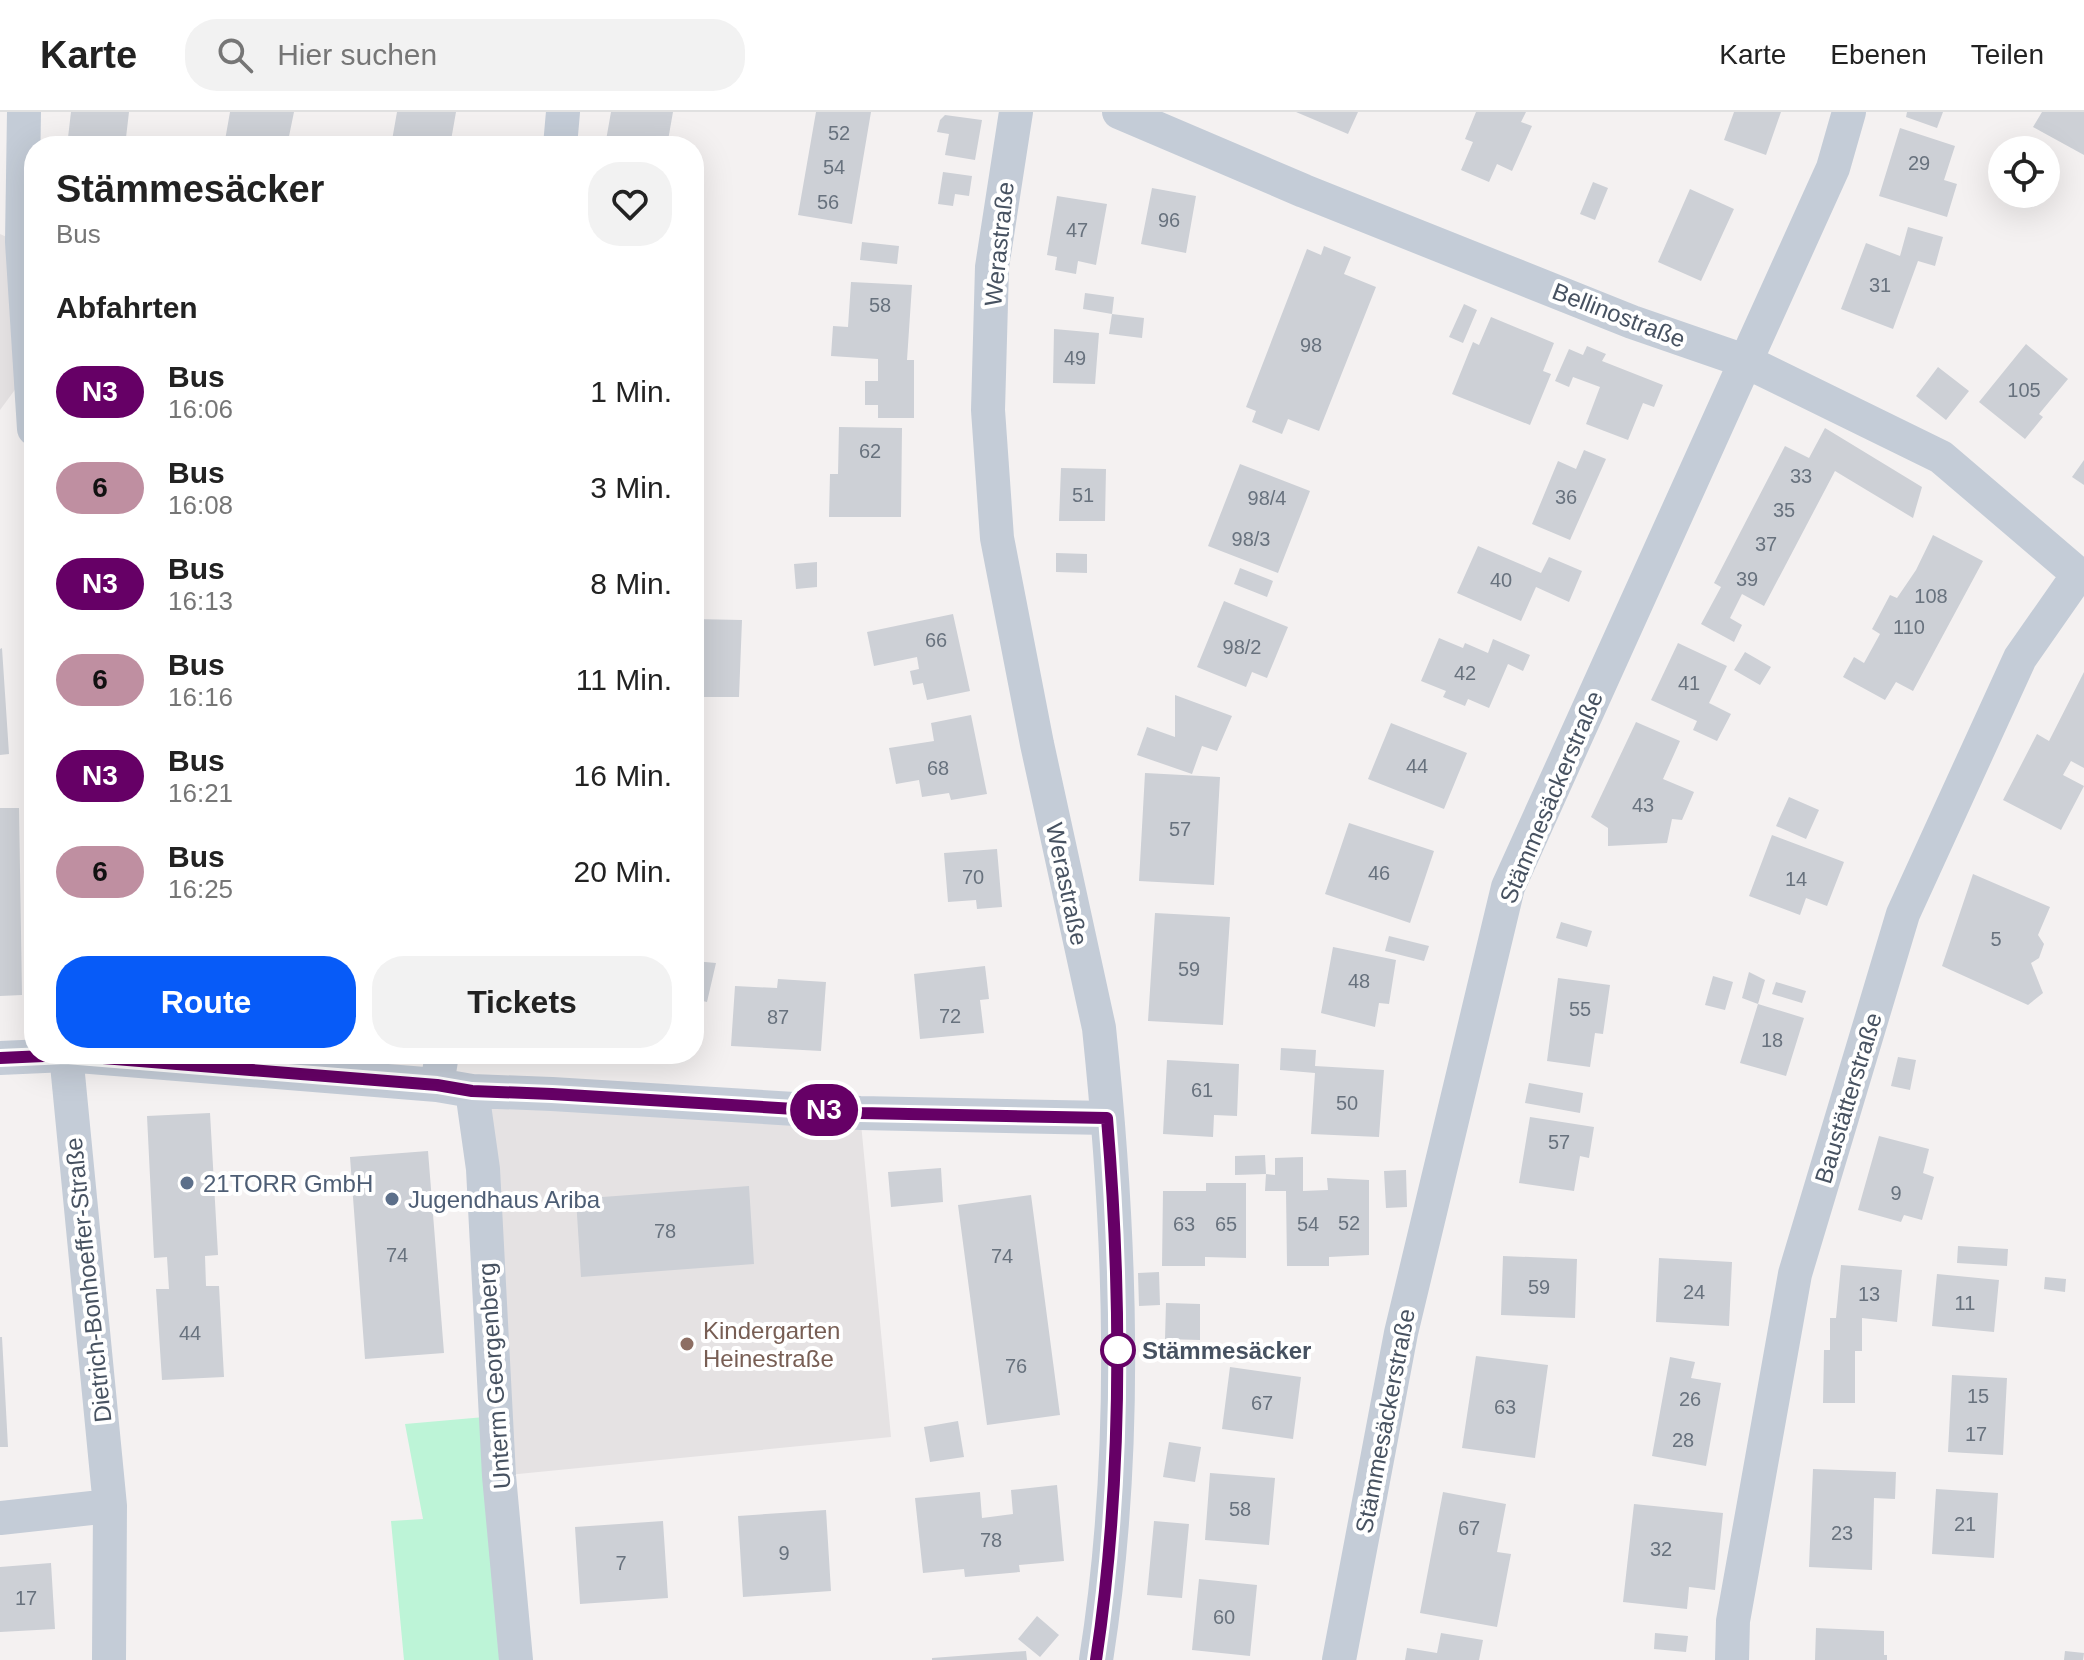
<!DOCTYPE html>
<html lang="de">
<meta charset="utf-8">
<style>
body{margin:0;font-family:Helvetica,sans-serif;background:#f2f2f2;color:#222;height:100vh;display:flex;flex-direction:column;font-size:30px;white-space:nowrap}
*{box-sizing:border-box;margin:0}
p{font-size:26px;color:#767676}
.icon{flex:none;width:44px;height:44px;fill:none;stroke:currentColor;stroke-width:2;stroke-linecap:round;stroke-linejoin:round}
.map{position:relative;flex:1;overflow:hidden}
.side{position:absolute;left:24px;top:24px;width:680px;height:928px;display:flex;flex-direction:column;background:#fff;border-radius:32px;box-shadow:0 8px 32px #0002}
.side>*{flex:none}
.badge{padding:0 16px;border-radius:26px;font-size:28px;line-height:52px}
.buttons{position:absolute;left:1988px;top:24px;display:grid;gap:16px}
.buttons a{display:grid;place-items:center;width:72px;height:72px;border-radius:50%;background:#fff;box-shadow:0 8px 32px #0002;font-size:40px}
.map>.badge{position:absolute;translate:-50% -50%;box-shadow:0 0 0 4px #fff}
h2{padding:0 32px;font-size:30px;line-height:72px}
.round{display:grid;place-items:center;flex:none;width:84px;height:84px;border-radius:32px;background:#f2f2f2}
.headline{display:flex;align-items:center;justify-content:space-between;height:136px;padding:0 32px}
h1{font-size:38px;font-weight:600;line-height:60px}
.cta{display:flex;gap:16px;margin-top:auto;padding:16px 32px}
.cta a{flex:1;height:92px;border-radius:32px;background:#075bf8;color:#fff;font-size:32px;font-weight:600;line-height:92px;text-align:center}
.cta a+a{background:#f2f2f2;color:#222}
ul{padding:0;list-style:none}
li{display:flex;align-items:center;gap:24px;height:96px;padding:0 32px}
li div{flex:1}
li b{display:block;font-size:30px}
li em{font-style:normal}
li .badge{min-width:88px;font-weight:700;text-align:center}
header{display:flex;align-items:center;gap:48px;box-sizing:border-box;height:112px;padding:0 40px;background:#fff;border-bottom:2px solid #e0e0e0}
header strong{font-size:38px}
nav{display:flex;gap:44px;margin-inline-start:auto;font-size:28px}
.search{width:560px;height:72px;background:#f2f2f2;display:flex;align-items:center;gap:20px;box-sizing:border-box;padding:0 28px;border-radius:32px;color:#767676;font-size:30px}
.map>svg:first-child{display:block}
</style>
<header>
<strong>Karte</strong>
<div class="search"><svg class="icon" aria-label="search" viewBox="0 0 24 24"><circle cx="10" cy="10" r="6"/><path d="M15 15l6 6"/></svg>Hier suchen</div>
<nav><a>Karte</a><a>Ebenen</a><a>Teilen</a></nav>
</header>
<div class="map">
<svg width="2084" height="1548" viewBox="0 0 2084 1548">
<rect width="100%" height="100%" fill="#f4f1f1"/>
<path fill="#e5e2e3" d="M0,122L20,131L28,260L0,298Z
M472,979L860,1001L891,1325L499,1364Z"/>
<path fill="#bdf4d7" d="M496,1304L516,1548H404L391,1409L423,1407L405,1312Z"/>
<path fill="#cdd0d6" d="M71,0H129L125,34H67Z
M230,0H294L287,34H224Z
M397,0H456L450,34H391Z
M611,0H673L667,34H605Z
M816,0H871L852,112L798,103Z
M1296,0H1358L1348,22Z
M1476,0H1526L1521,10L1532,14L1512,59L1497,52L1489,70L1461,58L1473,30L1465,27Z
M1734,0H1781L1766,43L1724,28Z
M1907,0H1943L1937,16L1906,5Z
M2042,0H2084V43L2033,15Z
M945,3L982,8L975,48L945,43L949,22L937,20L940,8Z
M1900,16L1955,34L1944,68L1957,72L1947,105L1879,84Z
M943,60L972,64L969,84L955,82L953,94L938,92Z
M1593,70L1608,76L1595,108L1580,102Z
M1152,76L1196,84L1186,141L1141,132Z
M1690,77L1734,97L1701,169L1658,150Z
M1057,84L1107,92L1096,153L1078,149L1076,162L1055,158L1057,145L1047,143Z
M1908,115L1943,125L1935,154L1918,149L1893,217L1841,197L1866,131L1900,144Z
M862,130L899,134L897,152L860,148Z
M1324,134L1351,145L1344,162L1376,175L1319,319L1288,307L1282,322L1252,310L1256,299L1246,295L1307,137L1321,143Z
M851,170L912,173L907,248H914V306H878V293H865V269H878V247L831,244L833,214L848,215Z
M1085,181L1114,185L1112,202L1083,197Z
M1464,192L1477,198L1463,231L1449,225Z
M1112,202L1144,206L1142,226L1109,222Z
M1491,205L1554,231L1543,259L1551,262L1530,313L1452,282L1473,230L1479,233Z
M1054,217L1099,221L1095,272L1053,271Z
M2026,232L2068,267L2039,302L2043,305L2025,327L1979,290Z
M1587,234L1606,242L1602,249L1663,273L1654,295L1643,291L1628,328L1586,312L1600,275L1573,265L1569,275L1555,269L1569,237L1583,243Z
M1938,255L1969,279L1946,308L1916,284Z
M839,315L902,316L901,405H829L830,362H838Z
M1825,316L1922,375L1913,406L1835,359L1764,494L1742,482L1730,506L1742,513L1734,530L1701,512L1721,475L1714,471L1785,334L1809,346Z
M1584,338L1606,347L1570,428L1532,412L1558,349L1576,357Z
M2084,348V373L2072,365Z
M1240,352L1310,379L1278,461L1208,434Z
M1061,356L1106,357L1105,409H1059Z
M1933,423L1983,449L1913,579L1896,570L1885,588L1843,565L1854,545L1864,551L1880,522L1872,517L1890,483L1897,486L1916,458Z
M1478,434L1541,461L1549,445L1582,459L1569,490L1536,475L1521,509L1457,481Z
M1056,441L1087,442V461L1056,460Z
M817,450V475L796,477L794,452Z
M1240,456L1273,469L1267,485L1234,472Z
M1224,489L1288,515L1267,566L1252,560L1246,575L1197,555Z
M953,502L970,579L927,588L923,571L913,573L910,559L919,557L917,545L874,554L867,520Z
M694,507L742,508L739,585H694Z
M1439,526L1463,536L1465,531L1488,541L1493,527L1530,543L1523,559L1508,552L1489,596L1468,587L1465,594L1443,585L1446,579L1421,569Z
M1678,531L1727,554L1709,591L1731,602L1717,629L1693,618L1697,609L1651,588Z
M2,536L9,642L0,643V537Z
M1745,540L1771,555L1760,573L1734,558Z
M2084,560V656L2071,649L2063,663L2084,674L2061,718L2003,688L2037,622L2049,629Z
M1175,583L1232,604L1217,639L1202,634L1192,662L1137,643L1147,615L1175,625Z
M971,603L987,682L951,688L949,681L922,685L919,668L896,672L889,636L934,629L931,611Z
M1636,610L1680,629L1663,667L1694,680L1682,708L1672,707L1667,731L1608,734V716L1591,705Z
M1391,611L1467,641L1444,697L1368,667Z
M1145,661L1220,665L1214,773L1139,769Z
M1789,685L1819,698L1806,727L1776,714Z
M0,696H19L22,883L0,884Z
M1349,711L1434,739L1410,811L1325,782Z
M1772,723L1844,750L1827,794L1806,786L1800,803L1749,784Z
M997,737L1002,795L977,797L976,788L948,790L944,741Z
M1973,762L2050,795L2038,823L2044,832L2039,846L2031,851L2043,881L2028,893L1942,854Z
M1155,801L1230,805L1223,913L1148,909Z
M1561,810L1592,819L1587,835L1556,826Z
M1389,824L1429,834L1424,849L1385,839Z
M1333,835L1396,848L1389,892L1379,891L1375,915L1321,901Z
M694,849L716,851L707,890L694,887Z
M985,854L989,887L980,888L984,921L920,927L914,862Z
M1749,860L1765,868L1758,892L1804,906L1786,964L1740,951L1758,892L1742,886Z
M1713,864L1733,870L1725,898L1705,893Z
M1558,866L1610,873L1603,922L1595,921L1590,955L1547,949Z
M778,867L826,870L821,939L731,934L735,874L777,876Z
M1776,870L1806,879L1802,891L1772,882Z
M1281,936L1316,938L1315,954L1384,958L1379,1025L1311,1022L1315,961L1280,958Z
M1898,945L1916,948L1910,978L1891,974Z
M1167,948L1239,952L1237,1004L1214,1003L1213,1025L1163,1022Z
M1529,971L1583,981L1580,1001L1525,991Z
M210,1001L218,1143L205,1144L206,1174H219L224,1265L162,1268L156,1177H169L167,1145L154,1146L147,1004Z
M1530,1005L1594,1015L1589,1046L1580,1044L1574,1079L1519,1071Z
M1879,1024L1929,1037L1923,1061L1934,1065L1922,1108L1904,1103L1901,1110L1858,1098Z
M428,1039L444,1241L365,1247L350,1045Z
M1265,1043L1266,1062L1235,1063V1044Z
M1303,1045V1079L1328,1078L1327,1066L1369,1068V1143L1329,1145V1154H1287L1286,1079H1265L1266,1062L1275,1063V1046Z
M941,1056L943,1090L891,1095L888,1060Z
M1406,1058L1407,1095L1386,1096L1384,1059Z
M1206,1071H1246V1146L1205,1145V1154H1162L1163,1079H1206Z
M749,1074L754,1152L581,1165L576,1087Z
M1031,1083L1060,1303L987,1313L958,1093Z
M1958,1134L2008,1137L2007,1154L1957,1151Z
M1503,1144L1577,1147L1575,1206L1501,1203Z
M1659,1146L1732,1150L1729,1214L1656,1210Z
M1841,1153L1902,1158L1897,1210L1862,1206V1239H1855V1291H1823L1824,1238H1830V1206H1836Z
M1159,1160L1160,1193L1139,1194L1138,1161Z
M1937,1162L1999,1168L1994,1220L1932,1214Z
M2045,1165L2066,1167L2065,1180L2044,1177Z
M1166,1191L1200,1192V1228L1165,1227Z
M0,1225H2L8,1335H0Z
M1476,1244L1548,1253L1535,1346L1462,1336Z
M1670,1245L1695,1250L1691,1266L1721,1271L1706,1354L1652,1344Z
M1230,1255L1301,1265L1293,1327L1222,1317Z
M1952,1263L2007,1266L2003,1343L1948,1340Z
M958,1309L964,1345L930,1350L924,1315Z
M1169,1330L1201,1335L1195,1370L1163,1365Z
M1813,1357L1896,1360L1895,1387L1874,1386L1872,1458L1809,1455Z
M1210,1361L1275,1366L1269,1433L1205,1428Z
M1057,1373L1064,1449L1019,1453L1020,1460L965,1465L964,1457L923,1461L915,1386L980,1380L982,1406L1013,1402L1011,1378Z
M1936,1377L1998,1381L1994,1446L1932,1442Z
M1443,1380L1506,1392L1497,1440L1511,1442L1497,1515L1420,1501Z
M1634,1392L1723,1401L1715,1478L1689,1475L1687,1497L1623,1490Z
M826,1398L831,1479L743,1485L738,1404Z
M663,1409L668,1486L580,1492L575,1415Z
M1154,1409L1189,1412L1182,1486L1147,1483Z
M51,1451L55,1517L0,1520V1455Z
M1199,1467L1257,1473L1250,1544L1192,1538Z
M1037,1504L1059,1523L1040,1545L1018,1527Z
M1816,1516L1884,1519V1543H1887V1548H1815Z
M1441,1521L1483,1528L1479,1548H1405L1407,1536L1437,1541Z
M1655,1521L1688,1524L1686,1540L1654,1537Z
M1026,1539L1027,1548H932V1546Z
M2065,1539L2084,1541L2083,1548H2064Z"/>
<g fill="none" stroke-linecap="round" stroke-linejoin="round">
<path stroke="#c4ccd7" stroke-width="34" d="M24,0L22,130L34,317
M1016,0L992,155L988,298L997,426L1037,632L1099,916C1121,1126 1129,1339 1096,1548
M1119,0L1304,79L1632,210L1745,249L1941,345L2084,467
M560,34L563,0
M66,942L110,1394L109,1548
M0,946L66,943L437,973L472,979L552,982L860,1001L1107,1006
M437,973L442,942
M472,979L483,1057L499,1364L516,1548
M0,1406L110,1394
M1339,1548L1401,1221L1508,775L1833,56L1849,0
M1732,1548L1733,1509L1795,1162L1903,802L2020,546L2078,463"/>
</g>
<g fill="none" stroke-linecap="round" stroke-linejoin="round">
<defs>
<path id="line" d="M0,946L66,943L437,973L472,979L552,982L860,1001L1107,1006C1122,1186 1123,1369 1096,1548"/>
</defs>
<use href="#line" stroke="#fff" stroke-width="18"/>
<use href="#line" stroke="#606" stroke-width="12"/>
</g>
<g fill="#5c6f8a" stroke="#fff" stroke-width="3">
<circle cx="187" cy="1071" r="8"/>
<circle cx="392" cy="1087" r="8"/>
</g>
<circle fill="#8d6e63" stroke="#fff" stroke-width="3" cx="687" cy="1232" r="8"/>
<circle fill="#fff" stroke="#606" stroke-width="4" cx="1118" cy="1238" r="16"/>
<g text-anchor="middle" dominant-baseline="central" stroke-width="8" stroke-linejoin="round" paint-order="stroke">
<g font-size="20" fill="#68727e">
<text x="839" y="21">52</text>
<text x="1919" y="51">29</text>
<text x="834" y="55">54</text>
<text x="828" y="90">56</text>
<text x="1169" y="108">96</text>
<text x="1077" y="118">47</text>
<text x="1880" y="173">31</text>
<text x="880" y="193">58</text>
<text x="1311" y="233">98</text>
<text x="1075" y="246">49</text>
<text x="2024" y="278">105</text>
<text x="870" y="339">62</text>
<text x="1801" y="364">33</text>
<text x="1083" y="383">51</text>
<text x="1566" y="385">36</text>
<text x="1267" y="386">98/4</text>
<text x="1784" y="398">35</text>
<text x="1251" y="427">98/3</text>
<text x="1766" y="432">37</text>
<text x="1747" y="467">39</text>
<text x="1501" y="468">40</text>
<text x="1931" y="484">108</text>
<text x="1909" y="515">110</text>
<text x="936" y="528">66</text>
<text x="1242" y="535">98/2</text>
<text x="1465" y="561">42</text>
<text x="1689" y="571">41</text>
<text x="1417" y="654">44</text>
<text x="938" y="656">68</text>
<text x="1643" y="693">43</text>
<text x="1180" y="717">57</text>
<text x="1379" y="761">46</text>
<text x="973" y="765">70</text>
<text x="1796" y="767">14</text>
<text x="1996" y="827">5</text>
<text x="1189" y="857">59</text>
<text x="1359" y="869">48</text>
<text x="1580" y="897">55</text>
<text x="950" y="904">72</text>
<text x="778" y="905">87</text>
<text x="1772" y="928">18</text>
<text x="1202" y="978">61</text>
<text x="1347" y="991">50</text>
<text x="1559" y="1030">57</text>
<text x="1896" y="1081">9</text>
<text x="1349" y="1111">52</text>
<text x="1184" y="1112">63</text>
<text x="1226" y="1112">65</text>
<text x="1308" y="1112">54</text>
<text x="665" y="1119">78</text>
<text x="397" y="1143">74</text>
<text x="1002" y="1144">74</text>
<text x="1539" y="1175">59</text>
<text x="1694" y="1180">24</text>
<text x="1869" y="1182">13</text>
<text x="1965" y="1191">11</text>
<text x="190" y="1221">44</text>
<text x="1016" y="1254">76</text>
<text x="1978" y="1284">15</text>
<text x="1690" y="1287">26</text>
<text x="1262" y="1291">67</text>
<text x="1505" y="1295">63</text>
<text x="1976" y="1322">17</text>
<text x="1683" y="1328">28</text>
<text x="1240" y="1397">58</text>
<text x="1965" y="1412">21</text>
<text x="1469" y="1416">67</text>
<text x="1842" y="1421">23</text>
<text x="991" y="1428">78</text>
<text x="1661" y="1437">32</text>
<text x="784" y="1441">9</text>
<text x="621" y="1451">7</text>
<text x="26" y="1486">17</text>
<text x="1224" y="1505">60</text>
</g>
<g font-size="24" fill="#475261" stroke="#fff">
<text transform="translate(999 132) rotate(-84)">Werastraße</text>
<text transform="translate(1619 203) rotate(21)">Bellinostraße</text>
<text transform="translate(1551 685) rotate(-67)">Stämmesäckerstraße</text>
<text transform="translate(1067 772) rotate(78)">Werastraße</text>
<text transform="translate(1848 986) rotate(-73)">Baustätterstraße</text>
<text transform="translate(88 1168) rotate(-96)">Dietrich-Bonhoeffer-Straße</text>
<text transform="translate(494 1264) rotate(-94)">Unterm Georgenberg</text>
<text transform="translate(1385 1309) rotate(-79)">Stämmesäckerstraße</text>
</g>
<g font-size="24" fill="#4e5e75" stroke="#fff" text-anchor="start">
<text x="203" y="1071">21TORR GmbH</text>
<text x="408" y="1087">Jugendhaus Ariba</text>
</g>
<g font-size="24" fill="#785e54" stroke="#fff" text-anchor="start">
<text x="703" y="1218">Kindergarten<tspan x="703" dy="28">Heinestraße</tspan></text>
</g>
<g font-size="24" font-weight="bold" fill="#475261" stroke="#fff" text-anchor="start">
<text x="1142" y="1238">Stämmesäcker</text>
</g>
</g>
</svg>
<div class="buttons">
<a><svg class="icon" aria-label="locate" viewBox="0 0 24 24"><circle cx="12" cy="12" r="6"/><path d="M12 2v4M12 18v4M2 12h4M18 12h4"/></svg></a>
</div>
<b class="badge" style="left:824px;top:998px;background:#606;color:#fff">N3</b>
<section class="side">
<div class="headline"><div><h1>Stämmesäcker</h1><p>Bus</p></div><a class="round"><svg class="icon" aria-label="heart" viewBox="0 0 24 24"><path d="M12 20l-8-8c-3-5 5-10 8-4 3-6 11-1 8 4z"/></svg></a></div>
<h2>Abfahrten</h2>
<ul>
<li><span class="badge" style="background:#606;color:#fff">N3</span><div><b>Bus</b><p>16:06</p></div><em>1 Min.</em></li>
<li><span class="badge" style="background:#bf8fa1;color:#111">6</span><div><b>Bus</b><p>16:08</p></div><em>3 Min.</em></li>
<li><span class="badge" style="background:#606;color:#fff">N3</span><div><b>Bus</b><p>16:13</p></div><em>8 Min.</em></li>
<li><span class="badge" style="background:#bf8fa1;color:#111">6</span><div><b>Bus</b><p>16:16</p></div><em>11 Min.</em></li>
<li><span class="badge" style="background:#606;color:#fff">N3</span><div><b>Bus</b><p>16:21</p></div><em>16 Min.</em></li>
<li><span class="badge" style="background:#bf8fa1;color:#111">6</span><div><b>Bus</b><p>16:25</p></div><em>20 Min.</em></li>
</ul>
<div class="cta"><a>Route</a><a>Tickets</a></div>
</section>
</div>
